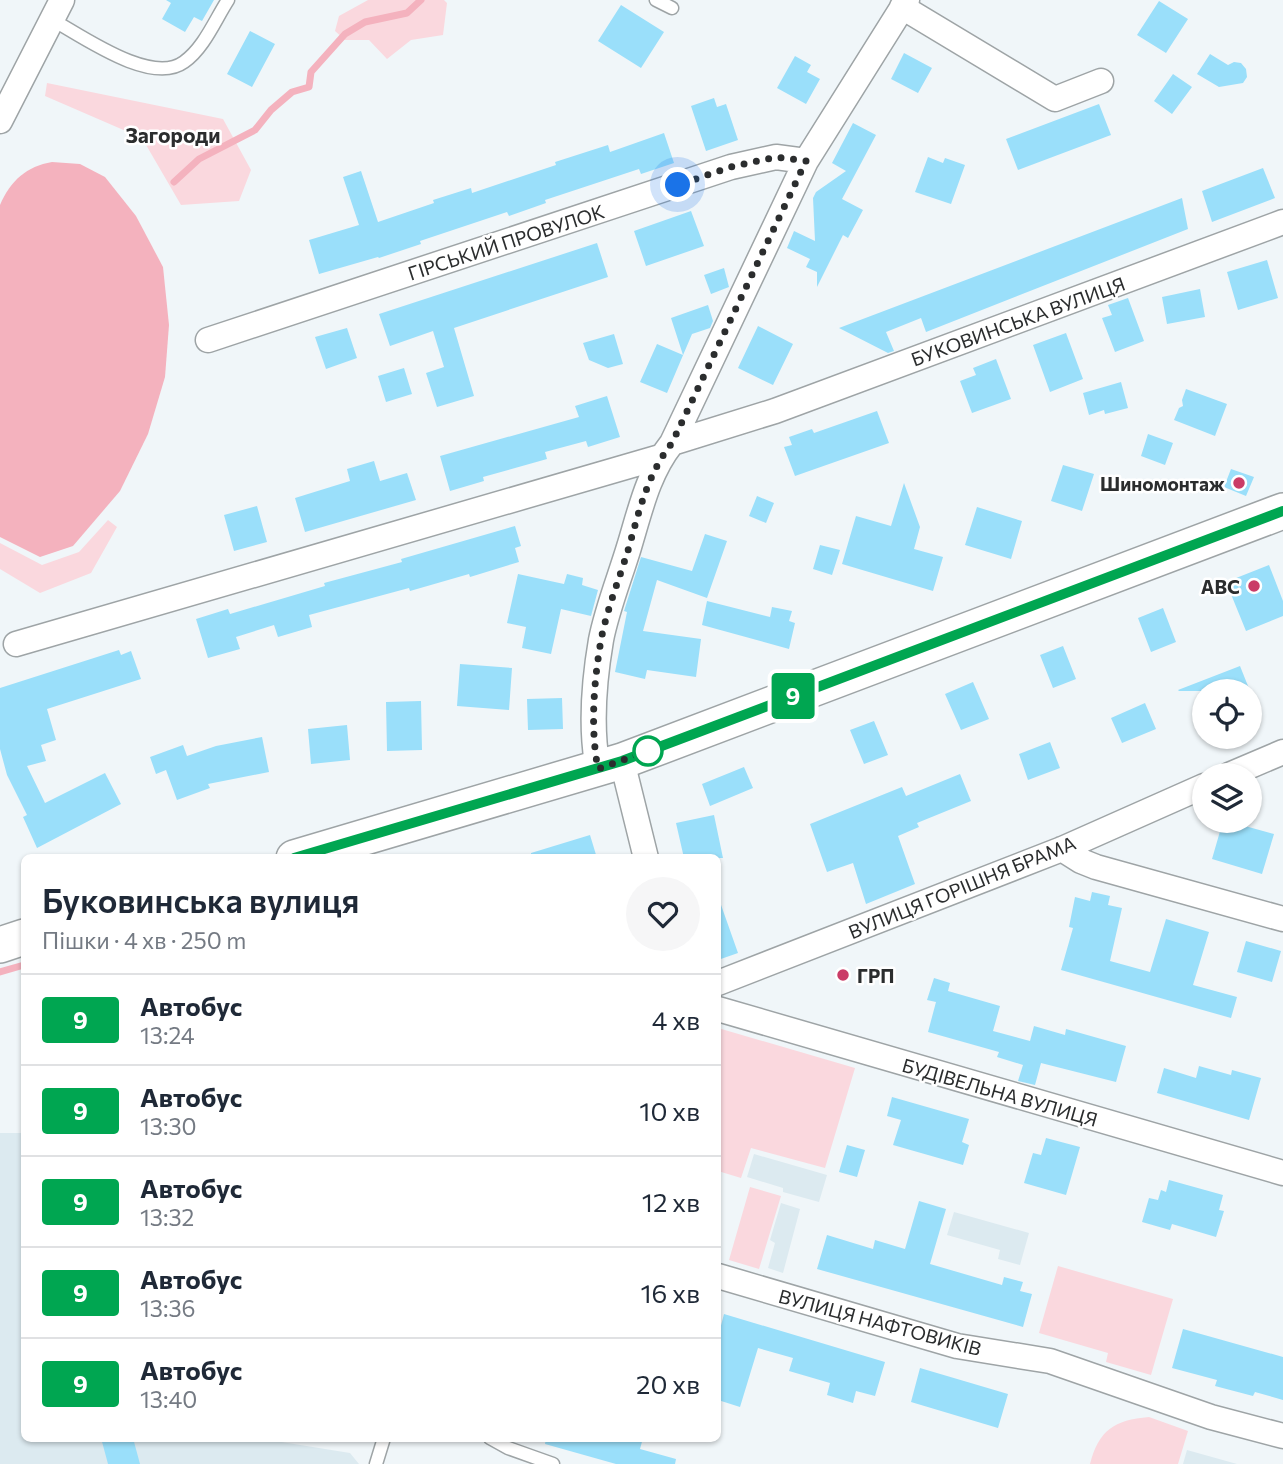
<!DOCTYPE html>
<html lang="uk">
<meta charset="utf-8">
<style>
body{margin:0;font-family:Commissioner,sans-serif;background:#f6f6f7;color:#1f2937;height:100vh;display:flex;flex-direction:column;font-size:26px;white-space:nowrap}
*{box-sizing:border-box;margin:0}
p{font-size:23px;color:#747a83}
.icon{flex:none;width:38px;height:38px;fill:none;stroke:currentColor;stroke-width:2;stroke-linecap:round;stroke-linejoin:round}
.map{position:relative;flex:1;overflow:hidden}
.side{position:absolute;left:21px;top:854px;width:700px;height:588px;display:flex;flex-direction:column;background:#fff;border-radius:10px;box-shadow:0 2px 5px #0004}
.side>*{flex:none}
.badge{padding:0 14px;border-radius:5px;font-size:24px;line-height:46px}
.buttons{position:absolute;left:1192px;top:679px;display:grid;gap:14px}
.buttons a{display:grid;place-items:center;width:70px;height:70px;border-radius:50%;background:#fff;box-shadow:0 2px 5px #0004;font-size:35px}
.you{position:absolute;width:35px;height:35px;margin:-18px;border:5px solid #fff;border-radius:50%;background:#1a73e8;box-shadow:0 0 0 10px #1a73e833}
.map>.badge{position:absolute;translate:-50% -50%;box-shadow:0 0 0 4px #fff}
.round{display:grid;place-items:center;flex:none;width:74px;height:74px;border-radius:37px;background:#f6f6f7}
.head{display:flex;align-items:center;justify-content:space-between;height:119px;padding:0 21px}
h1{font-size:33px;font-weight:600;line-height:52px}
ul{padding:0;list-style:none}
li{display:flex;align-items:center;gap:21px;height:91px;padding:0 21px;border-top:2px solid #e0e1e3}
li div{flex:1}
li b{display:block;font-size:26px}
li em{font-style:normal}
li .badge{min-width:77px;font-weight:700;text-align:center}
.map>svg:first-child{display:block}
</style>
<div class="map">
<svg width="1283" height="1464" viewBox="0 0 1283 1464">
<rect width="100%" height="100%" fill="#f0f6f9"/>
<path fill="#dceaf0" d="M0,1133H24V1438L263,1439L350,1453L359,1464H0Z
M754,1154L827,1175L819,1202L783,1192V1188L747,1177Z
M781,1203L800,1209L783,1273L768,1268L775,1243L770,1240Z
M954,1212L1029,1233L1020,1265L998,1259L1000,1250L947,1235Z
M1187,1450L1237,1464H1183Z"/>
<path fill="#fad8de" d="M368,0H444L447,3L443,35L411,40L387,59L369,40H345L335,31L339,16Z
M47,83L223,119L251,170L239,201L181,205L142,138L45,96Z
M108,520L117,527L91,573L40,593L0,569V543L42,565L79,552Z
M718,1028L855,1068L825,1168L751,1148L741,1178L718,1171Z
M750,1187L781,1196L759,1269L729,1260Z
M1058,1266L1173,1299L1151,1375L1106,1362L1108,1353L1039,1333Z
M1149,1417L1188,1431L1178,1464H1090C1099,1430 1114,1420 1149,1417Z"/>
<path fill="#f4b2be" d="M52,162L80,164L105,177L136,216L163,267L169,325L165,377L148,434L120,491L73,546L40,557L0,537V205C10,181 27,166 52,162Z"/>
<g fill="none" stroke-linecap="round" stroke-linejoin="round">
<path stroke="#f4b2be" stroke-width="7" d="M174,182L199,159L255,130L271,110L292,92L309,87L311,72L345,34L365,22L407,13L421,0
M0,972L24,965"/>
</g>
<path fill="#9adffa" d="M166,0H214L202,21L194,17L185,32L162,19L171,3Z
M1159,1L1188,19L1166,53L1137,35Z
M621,5L664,32L641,68L598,41Z
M250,31L275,44L252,87L227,74Z
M904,53L932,68L918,93L891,79Z
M1210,54L1228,65L1234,62L1241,63L1246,69L1247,77L1243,83L1219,87L1197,74Z
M795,56L811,65L807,72L820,79L806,104L777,88Z
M1173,74L1192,87L1172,114L1154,101Z
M714,98L717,107L726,104L738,140L706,151L691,106Z
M1099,104L1111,135L1018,170L1006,139Z
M853,123L876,135L842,199L863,210L848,238L843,235L817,287V272L806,267L810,259L787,248L794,231L815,241L813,198L816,192L846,171L832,163Z
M664,133L674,163L641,174L639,169L545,200L546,203L509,216L507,212L420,241L421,244L379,258L378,257L319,274L309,240L359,225L343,177L361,171L378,222L434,203L433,200L471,188L472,193L556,165L555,162L608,145L610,152Z
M928,157L943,163L945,158L965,165L951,204L915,192Z
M1263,168L1275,198L1212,222L1202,191Z
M1182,198L1188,229L926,332L921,318L886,332L894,351L888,353L839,328Z
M691,211L704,246L646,266L634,231Z
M597,243L608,277L454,328L474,396L437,407L426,373L444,367L433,331L390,346L379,314Z
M1267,260L1278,298L1238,310L1227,272Z
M724,268L729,287L711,294L704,275Z
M1200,289L1205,317L1167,324L1162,297Z
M1128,298L1144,341L1115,352L1102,318L1112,315L1108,305Z
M708,305L713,321L710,328L692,334L667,393L640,382L657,344L683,355L671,318Z
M758,326L793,344L773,385L738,368Z
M347,328L357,358L326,369L315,337Z
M1066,333L1083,379L1050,392L1033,345Z
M614,334L623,364L608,368L589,360L583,343Z
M996,359L1011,399L972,413L960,381L976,375L973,368Z
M404,368L412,394L386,402L378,376Z
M1121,382L1128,408L1105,414L1104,410L1089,415L1083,393Z
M1186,389L1227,404L1215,436L1174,420L1179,408L1183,406L1182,400Z
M607,396L620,437L588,447L586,441L545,452L547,459L483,477L484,481L450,491L440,456L579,417L575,406Z
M877,411L889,443L795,476L784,447L792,445L789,437L812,429L814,433Z
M1148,434L1173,443L1165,465L1141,456Z
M374,461L380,481L407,473L416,500L305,532L295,498L350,481L347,469Z
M1063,465L1094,474L1082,511L1051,501Z
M1231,469L1254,477L1246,496L1224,487Z
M904,483L920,527L914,549L943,557L933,591L842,564L856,516L891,526Z
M757,496L774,503L766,523L749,516Z
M257,506L267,542L234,551L224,515Z
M977,507L1022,521L1011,559L965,545Z
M515,526L521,546L515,548L519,562L470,577L469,574L410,591L409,588L309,615L312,627L278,637L274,625L236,637L240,649L208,658L196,619L228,609L230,614L325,586L324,583L402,562L401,559Z
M705,534L727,541L707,598L657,580L643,631L701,639L696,677L647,670L645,679L615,672L627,612L624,611L641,557L692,571Z
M820,545L840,550L832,575L813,569Z
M1269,565L1283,601V616L1246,631L1226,582Z
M518,574L564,584L567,574L583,578L582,585L598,590L591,616L561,609L551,654L522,648L526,627L507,623Z
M707,601L770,617L772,607L792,611L789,621L795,623L789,649L702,625Z
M1163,608L1176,642L1151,652L1138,618Z
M1063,646L1076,679L1053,688L1040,655Z
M119,650L121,655L131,651L141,679L47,709L56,740L41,745L46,761L27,766L45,803L105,773L121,804L37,848L23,817L27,815L7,775L0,749V688Z
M460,664L512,668L509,710L457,706Z
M1240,666L1250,691H1179L1178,690Z
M973,682L989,719L961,730L945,694Z
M562,698L563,729L528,730L527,699Z
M421,701L422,750L387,751L386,702Z
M1145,703L1156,729L1122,743L1111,718Z
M874,721L888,755L864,764L850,730Z
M347,725L350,760L311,764L308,729Z
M262,737L269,772L208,784L210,788L177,800L166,770L156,774L150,757L183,745L187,756L216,746Z
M1050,742L1060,768L1028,780L1019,754Z
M744,767L753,788L710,806L702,784Z
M960,774L971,801L917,823L919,827L898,836L915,884L866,904L853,863L827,872L810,824L902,787L906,796Z
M714,815L723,858H684L676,823Z
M1223,821H1247L1245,826L1274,834L1262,874L1212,859Z
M590,835L597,858H531V853Z
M1092,892L1110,896L1108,905L1122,908L1110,961L1150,972L1166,919L1209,932L1193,985L1237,997L1231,1018L1061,970L1073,928L1069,927L1075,897L1090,901Z
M718,902H720L738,953L718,960Z
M1246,941L1281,951L1272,982L1237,972Z
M934,978L950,983L948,991L1000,1006L993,1031L1030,1041L1034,1026L1065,1035L1066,1029L1126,1046L1116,1082L1041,1063L1035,1085L1018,1081L1023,1065L997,1057L999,1052L928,1032L936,1002L927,1000Z
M1199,1066L1231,1075L1232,1070L1261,1078L1249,1120L1157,1093L1164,1068L1196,1078Z
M892,1097L969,1119L962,1142L969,1145L963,1165L893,1145L901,1120L887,1116Z
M1046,1138L1080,1147L1066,1195L1024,1183L1033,1153L1041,1155Z
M847,1145L865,1150L857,1177L839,1172Z
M1169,1180L1223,1195L1219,1210L1224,1211L1216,1237L1172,1224L1170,1230L1142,1222L1149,1198L1158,1200L1161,1190L1166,1192Z
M919,1201L946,1209L930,1264L1002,1285L1004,1277L1023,1282L1020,1291L1032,1294L1023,1327L817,1269L827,1235L873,1249L875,1240L905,1249Z
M724,1314L885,1362L875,1396L856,1391L853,1403L827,1395L830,1383L789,1371L793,1358L758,1348L740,1407L718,1400V1337Z
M1183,1329L1283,1357V1400L1255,1392L1253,1396L1215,1386L1217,1380L1172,1368Z
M920,1368L1008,1394L998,1428L911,1402Z
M101,1438H133L140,1464H108Z
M546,1438H643L640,1449L676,1459L675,1464H616L545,1444Z"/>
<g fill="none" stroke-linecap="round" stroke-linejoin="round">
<defs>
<path id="lane" d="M656,0L672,8
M51,19C82,36 151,86 184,62C204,48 215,20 228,0
M490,1438L508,1448L553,1464
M376,1464L384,1438"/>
<path id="street" d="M902,7L1055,99L1101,81
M0,121L62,0
M208,340L731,167L776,157L806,161
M672,443L775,411L1283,222
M16,644L660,457
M622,761L646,858
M598,769C590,727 594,681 601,640C607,609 620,577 629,547C640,511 648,473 672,443L806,161L907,0
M1229,775L1283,752
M1062,849L1081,861L1096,867L1283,919
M718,983L1062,849L1204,786
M718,1009L1283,1173
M718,1276L957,1346L1050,1361L1211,1417L1283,1436"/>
<path id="secondary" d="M294,858L622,761L1283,511
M0,945L24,937"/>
</defs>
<use href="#lane" stroke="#9ea4a6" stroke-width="15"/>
<use href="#street" stroke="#9ea4a6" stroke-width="27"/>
<use href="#secondary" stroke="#9ea4a6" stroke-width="38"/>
<use href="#lane" stroke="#fff" stroke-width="12"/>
<use href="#street" stroke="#fff" stroke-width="24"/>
<use href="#secondary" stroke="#fff" stroke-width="35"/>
</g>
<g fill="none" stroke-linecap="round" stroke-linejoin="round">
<defs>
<path id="line" d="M294,858L622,761L1283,511"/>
</defs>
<use href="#line" stroke="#fff" stroke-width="16"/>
<use href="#line" stroke="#00a651" stroke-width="10"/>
<path stroke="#2b2d2e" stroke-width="7" stroke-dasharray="0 12.6" d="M648,751L598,769C590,727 594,681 601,640C607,609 620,577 629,547C639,511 648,473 672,443L806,161L776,157L731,167L678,185"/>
</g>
<g fill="#ca3c67" stroke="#fff" stroke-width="2.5">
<circle cx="1239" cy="483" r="7"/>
<circle cx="1254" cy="586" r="7"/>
<circle cx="843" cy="975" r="7"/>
</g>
<circle fill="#fff" stroke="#00a651" stroke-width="3.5" cx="648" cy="751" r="14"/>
<g text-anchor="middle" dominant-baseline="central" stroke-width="5" stroke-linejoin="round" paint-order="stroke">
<g font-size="19" fill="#2b2d2e" stroke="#fff">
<text transform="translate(506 242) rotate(-18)">ГІРСЬКИЙ ПРОВУЛОК</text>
<text transform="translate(1018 321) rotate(-20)">БУКОВИНСЬКА ВУЛИЦЯ</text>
<text transform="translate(962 887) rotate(-22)">ВУЛИЦЯ ГОРІШНЯ БРАМА</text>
<text transform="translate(1000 1092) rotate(16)">БУДІВЕЛЬНА ВУЛИЦЯ</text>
<text transform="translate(880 1322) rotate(15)">ВУЛИЦЯ НАФТОВИКІВ</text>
</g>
<g font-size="19" font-weight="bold" fill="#2b2d2e" stroke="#fff" text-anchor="end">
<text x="1225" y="483">Шиномонтаж</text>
<text x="1240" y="586">ABC</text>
<text x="857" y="975" text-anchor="start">ГРП</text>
</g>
<g font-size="21" font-weight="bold" fill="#2b2d2e" stroke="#fff">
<text x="173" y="134">Загороди</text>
</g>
</g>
</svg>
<div class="buttons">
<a><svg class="icon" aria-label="locate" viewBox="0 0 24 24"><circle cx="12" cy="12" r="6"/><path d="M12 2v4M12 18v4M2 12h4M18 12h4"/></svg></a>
<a><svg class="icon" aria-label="layers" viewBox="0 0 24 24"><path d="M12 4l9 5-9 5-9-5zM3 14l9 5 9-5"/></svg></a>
</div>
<div class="you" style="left:678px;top:185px"></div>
<b class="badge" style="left:793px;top:696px;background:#00a651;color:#fff">9</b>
<section class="side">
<div class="head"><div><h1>Буковинська вулиця</h1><p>Пішки · 4 хв · 250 m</p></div><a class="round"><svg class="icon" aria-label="heart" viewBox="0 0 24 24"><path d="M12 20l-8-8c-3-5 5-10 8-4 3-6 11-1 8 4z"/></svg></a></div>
<ul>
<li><span class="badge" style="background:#00a651;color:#fff">9</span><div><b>Автобус</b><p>13:24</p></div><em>4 хв</em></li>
<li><span class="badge" style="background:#00a651;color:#fff">9</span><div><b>Автобус</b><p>13:30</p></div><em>10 хв</em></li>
<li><span class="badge" style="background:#00a651;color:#fff">9</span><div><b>Автобус</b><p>13:32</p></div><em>12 хв</em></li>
<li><span class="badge" style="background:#00a651;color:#fff">9</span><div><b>Автобус</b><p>13:36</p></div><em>16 хв</em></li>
<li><span class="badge" style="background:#00a651;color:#fff">9</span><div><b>Автобус</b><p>13:40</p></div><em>20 хв</em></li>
</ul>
</section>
</div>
